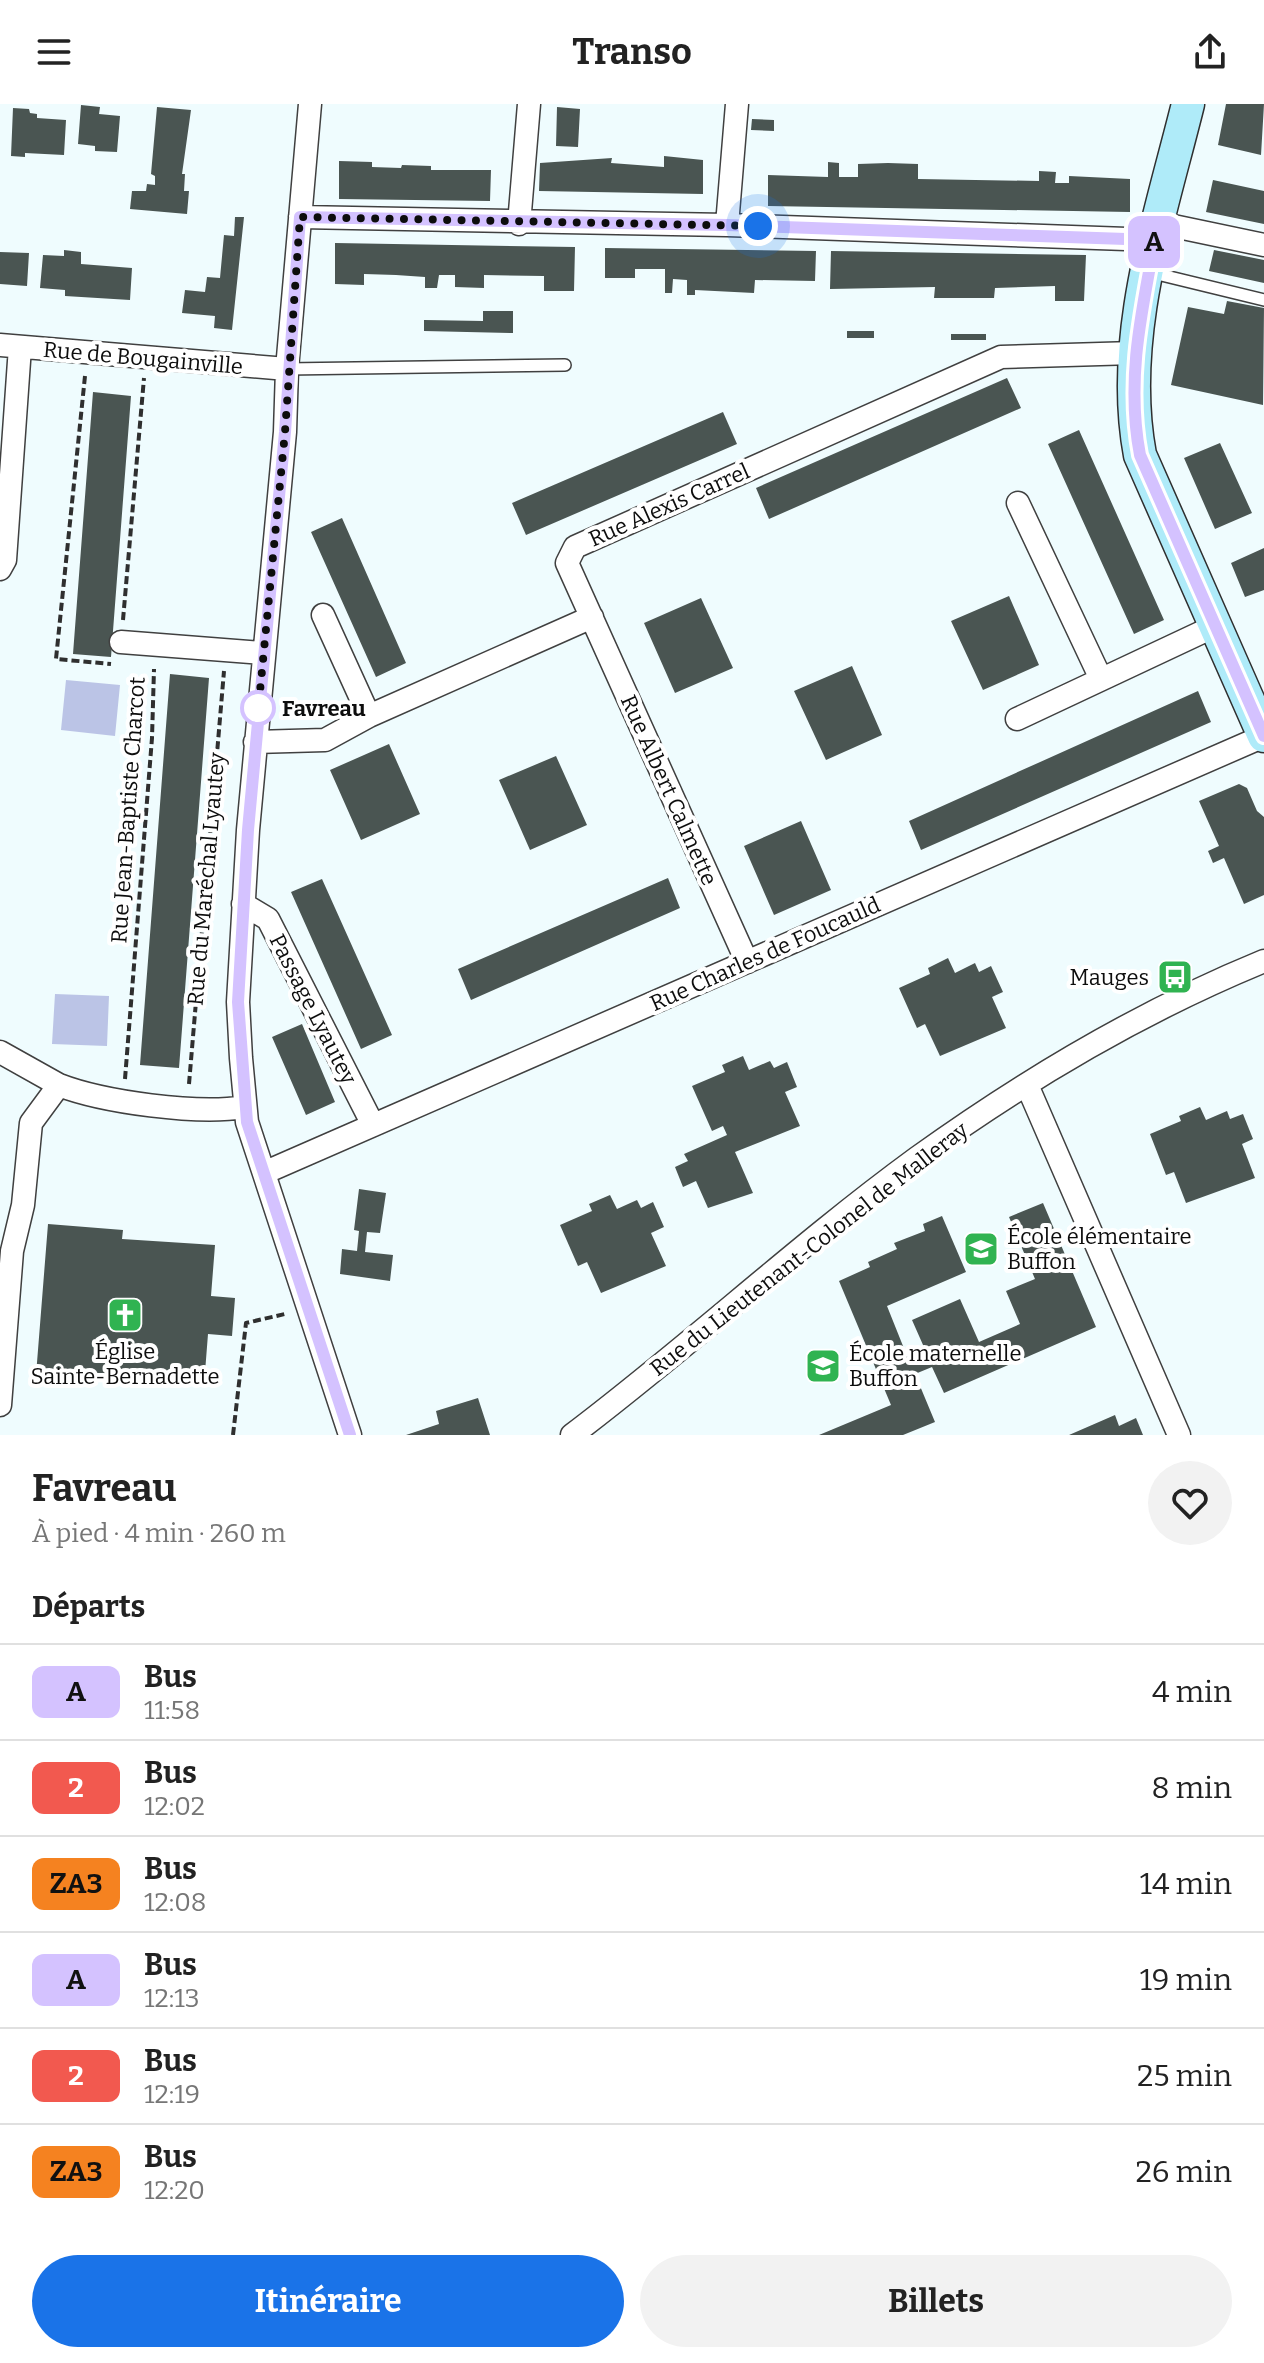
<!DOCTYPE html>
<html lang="fr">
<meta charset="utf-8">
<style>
body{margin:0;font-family:Bitter,serif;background:#f2f2f2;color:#222;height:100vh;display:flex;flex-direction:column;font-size:30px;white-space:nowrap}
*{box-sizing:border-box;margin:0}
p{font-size:26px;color:#767676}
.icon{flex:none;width:44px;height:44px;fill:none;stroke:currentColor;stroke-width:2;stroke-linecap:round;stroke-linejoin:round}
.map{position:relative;height:1331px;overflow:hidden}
.panel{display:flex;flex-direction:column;background:#fff;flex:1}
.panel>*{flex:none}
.badge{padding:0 16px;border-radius:12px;font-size:28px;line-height:52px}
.you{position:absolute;width:40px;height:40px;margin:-20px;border:6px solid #fff;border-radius:50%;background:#1a73e8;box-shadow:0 0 0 12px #1a73e833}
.map>.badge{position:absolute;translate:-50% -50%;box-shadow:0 0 0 4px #fff}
h2{padding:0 32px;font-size:30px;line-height:72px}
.round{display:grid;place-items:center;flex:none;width:84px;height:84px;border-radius:42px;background:#f2f2f2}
.head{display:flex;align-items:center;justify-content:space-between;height:136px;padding:0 32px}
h1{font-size:38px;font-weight:700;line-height:60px}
.cta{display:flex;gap:16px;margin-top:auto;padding:16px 32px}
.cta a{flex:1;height:92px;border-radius:48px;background:#1a73e8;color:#fff;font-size:32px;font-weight:700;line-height:92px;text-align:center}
.cta a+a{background:#f2f2f2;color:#222}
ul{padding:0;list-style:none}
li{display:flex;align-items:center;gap:24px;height:96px;padding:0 32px;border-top:2px solid #e0e0e0}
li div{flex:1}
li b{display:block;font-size:30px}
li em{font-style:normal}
li .badge{min-width:88px;font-weight:700;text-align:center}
header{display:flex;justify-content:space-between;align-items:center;height:104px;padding:0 32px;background:#fff;font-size:36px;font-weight:700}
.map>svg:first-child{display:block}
</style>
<header><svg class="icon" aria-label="menu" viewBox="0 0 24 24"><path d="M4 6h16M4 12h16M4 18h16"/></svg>Transo<svg class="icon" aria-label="share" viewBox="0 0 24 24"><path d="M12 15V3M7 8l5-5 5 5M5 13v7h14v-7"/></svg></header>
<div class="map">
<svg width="1264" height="1331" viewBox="0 0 1264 1331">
<rect width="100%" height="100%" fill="#effcfe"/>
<path fill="#bbc4e6" d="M66,576L120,581L115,632L61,626Z
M55,890L109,892L107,942L52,940Z"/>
<path fill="#4a5552" d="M1226,0H1264L1261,51L1218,41Z
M81,1L100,3L99,10L120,12L117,48L95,47V42L78,40Z
M157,3L191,6L182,70H185L184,87H189L187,110L130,105L132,87H146L147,80L155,81V72L151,70Z
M557,3L580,5L578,43L556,42Z
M13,4L29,5L30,9L37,10V14L66,16L64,51L25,49V53L11,52Z
M752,15L774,16V27L751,26Z
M664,52L703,56V90L539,87L540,59L612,54L611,59L664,63Z
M339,57L372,58V63L401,64L402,61L431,62V66H491L490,97L339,95Z
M828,58L839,59V73H858V60L888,59L918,60V75L1039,77V67L1056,68L1055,79H1069V72L1130,75V108L768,102V71L828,73Z
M1213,76L1264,87V120L1206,108Z
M235,113H244L232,226L214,224L215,212L182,209L185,186L205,188L207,173L220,174L224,131L234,132Z
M335,139L575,143L574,187H544V172L484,171V184L455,183V171H439L437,184H425V173L396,171L364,170V181L335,180Z
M605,144L816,147L815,177L755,176L754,189L695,186V191H687V176L673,175L672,189H665V165H635V174H605Z
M64,146L81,148V160L132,164L130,196L65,192V186L40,184L43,151L64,152Z
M1214,146L1264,156V179L1209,167Z
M831,147L1086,151L1084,197H1055V182L995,184L994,194H934L935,183L830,185Z
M0,148L29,149L27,182L0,180Z
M1227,197L1264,204L1263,301L1171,281L1188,203L1224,210Z
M483,207H513V229L424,227V216L483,217Z
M847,227H874V234H847Z
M951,230H986V236H951Z
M1007,274L1021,304L769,415L756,384Z
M93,288L131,292L111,553L73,550Z
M723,308L737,340L526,431L512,399Z
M1079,326L1164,516L1134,530L1048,340Z
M1220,339L1252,409L1215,425L1184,354Z
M342,414L406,559L376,573L311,428Z
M1264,444V486L1245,493L1231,459Z
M1009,492L1039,561L983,586L951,517Z
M701,494L733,564L675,589L644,519Z
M852,562L882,631L826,656L794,587Z
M170,570L209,574L179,964L140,961Z
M1198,587L1211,618L921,746L909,717Z
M389,640L420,710L361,736L330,666Z
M556,652L587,721L530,746L499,676Z
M1239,680L1247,684L1257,707L1264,713V791L1244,800L1224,754L1213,759L1208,747L1219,742L1199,697Z
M801,717L831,786L774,811L744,742Z
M668,774L680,804L471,896L458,865Z
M322,775L392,931L361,945L291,788Z
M948,854L955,869L975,859L979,868L991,862L1003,888L992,893L1006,924L940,952L925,920L917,924L899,884L930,870L928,864Z
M302,920L335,998L306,1011L272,933Z
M743,952L749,966L770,957L774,964L787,958L797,983L785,988L800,1022L735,1048L753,1089L708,1104L696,1077L683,1083L675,1063L688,1057L684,1050L727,1031L723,1022L712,1027L692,982L725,968L722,961Z
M1200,1003L1206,1016L1227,1007L1230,1015L1243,1010L1253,1035L1242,1040L1255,1074L1186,1099L1174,1068L1166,1071L1150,1030L1181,1017L1179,1012Z
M359,1085L386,1089L380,1129L367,1128L365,1148L393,1151L390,1177L340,1170L342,1145L357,1147L359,1127L354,1126Z
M610,1091L617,1105L637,1096L641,1104L653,1098L664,1123L651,1129L666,1162L601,1189L587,1158L578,1162L560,1121L592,1107L589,1100Z
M1043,1099L1096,1223L944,1289L932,1263L915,1270L935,1318L903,1331H819L891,1301L839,1177L870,1163L868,1158L897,1145L894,1139L925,1127L923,1120L942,1112L966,1168L887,1202L909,1257L927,1250L912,1216L960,1195L979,1238L1020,1220L1006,1187L1035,1175L1009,1113Z
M48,1120L123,1126L122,1135L215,1141L211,1192L235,1194L232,1232L208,1230L204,1281L201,1276L116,1269H111V1277L36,1271Z
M478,1294L490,1331H406L439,1320L436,1307Z
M1115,1311L1119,1322L1136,1314L1143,1331H1069Z"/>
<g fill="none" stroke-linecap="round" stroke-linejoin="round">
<defs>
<path id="lane" d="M1149,168L1264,196
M287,265L565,261"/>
<path id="street" d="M310,0L287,265L285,328L248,726L238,898L241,954L247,1018L350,1331
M300,113L727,121L1155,136
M1159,119L1264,141
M519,120L529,0
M727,121L737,0
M0,241L287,265
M1018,399L1101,575
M0,465L5,456L20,243
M323,511L369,612
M121,538L263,549
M1017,615L1215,522
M255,638L325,636L369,612L592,513
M243,800L268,815L373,1021
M747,858L567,459L575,443L1001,253L1134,249
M0,948L59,981
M1027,981L1179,1331
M266,1068L1264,632
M0,1301L12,1147L23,1101L31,1019L59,981C103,998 198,1011 244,1003
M572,1331C690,1242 798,1141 917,1054C1024,977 1142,907 1264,857"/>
<path id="secondary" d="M1188,0C1160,113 1118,234 1140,351L1264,632"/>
</defs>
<use href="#lane" stroke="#404040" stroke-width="14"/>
<use href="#street" stroke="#404040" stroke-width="25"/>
<use href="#secondary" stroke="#2f2f2f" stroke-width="35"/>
<path stroke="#2f2f2f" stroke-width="4" stroke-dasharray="8 4" stroke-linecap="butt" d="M85,272L56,555L111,560
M123,516L144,274
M125,975L152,634L154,565
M189,980L224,567
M233,1331L246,1219L285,1210"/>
<use href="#lane" stroke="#fff" stroke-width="11"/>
<use href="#street" stroke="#fff" stroke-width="22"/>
<use href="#secondary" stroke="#afebf9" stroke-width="32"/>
</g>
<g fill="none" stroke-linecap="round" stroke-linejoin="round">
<defs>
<path id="line" d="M350,1331L247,1018L238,898L248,726L285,328L300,113L727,121L1155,136C1141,210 1126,277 1140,351L1264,632"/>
</defs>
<use href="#line" stroke="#fff" stroke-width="18"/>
<use href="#line" stroke="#d4c2ff" stroke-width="12"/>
<path stroke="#0d0d0d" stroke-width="8" stroke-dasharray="0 14.4" d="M258,604V608L285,328L300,113L758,122"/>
</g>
<defs>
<symbol id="bus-square" viewBox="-11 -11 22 22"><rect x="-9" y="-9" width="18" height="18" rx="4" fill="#30b351" stroke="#fff"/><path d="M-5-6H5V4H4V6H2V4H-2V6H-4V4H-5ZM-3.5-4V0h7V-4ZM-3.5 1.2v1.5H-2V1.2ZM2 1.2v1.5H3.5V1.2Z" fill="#fff"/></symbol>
<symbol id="school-square" viewBox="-11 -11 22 22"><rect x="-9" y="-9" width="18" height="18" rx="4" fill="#30b351" stroke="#fff"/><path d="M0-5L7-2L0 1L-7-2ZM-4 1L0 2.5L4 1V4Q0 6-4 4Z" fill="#fff"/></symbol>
<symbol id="church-square" viewBox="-11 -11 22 22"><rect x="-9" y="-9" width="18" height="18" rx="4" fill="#30b351" stroke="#fff"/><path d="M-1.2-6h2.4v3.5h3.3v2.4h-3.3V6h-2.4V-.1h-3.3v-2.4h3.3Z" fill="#fff"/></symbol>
</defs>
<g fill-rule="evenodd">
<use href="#bus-square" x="1155" y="853" width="40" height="40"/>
<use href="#school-square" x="961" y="1125" width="40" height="40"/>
<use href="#church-square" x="105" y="1191" width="40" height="40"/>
<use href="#school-square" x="803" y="1242" width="40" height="40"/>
</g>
<circle fill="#fff" stroke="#d4c2ff" stroke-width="4" cx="258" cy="604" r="16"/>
<g text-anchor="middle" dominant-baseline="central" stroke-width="8" stroke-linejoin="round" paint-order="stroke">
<g font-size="22" fill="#0d0d0d" stroke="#fff">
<text transform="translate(143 254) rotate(5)">Rue de Bougainville</text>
<text transform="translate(669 401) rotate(-24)">Rue Alexis Carrel</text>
<text transform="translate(669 686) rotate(66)">Rue Albert Calmette</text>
<text transform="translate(128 706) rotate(-86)">Rue Jean-Baptiste Charcot</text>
<text transform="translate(206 775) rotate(-85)">Rue du Maréchal Lyautey</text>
<text transform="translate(765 850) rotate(-24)">Rue Charles de Foucauld</text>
<text transform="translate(313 905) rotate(63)">Passage Lyautey</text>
<text transform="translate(809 1145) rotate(-38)">Rue du Lieutenant-Colonel de Malleray</text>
</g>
<g font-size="22" font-weight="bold" fill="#0d0d0d" stroke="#fff" text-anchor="start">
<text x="282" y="604">Favreau</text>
</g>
<g font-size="22" fill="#0d0d0d" stroke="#fff" text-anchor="start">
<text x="1149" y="873" text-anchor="end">Mauges</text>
<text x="1007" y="1132">École élémentaire<tspan x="1007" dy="25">Buffon</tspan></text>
<text x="125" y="1247" text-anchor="middle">Église<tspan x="125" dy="25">Sainte-Bernadette</tspan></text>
<text x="849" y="1249">École maternelle<tspan x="849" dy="25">Buffon</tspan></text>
</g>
</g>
</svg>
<div class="you" style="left:758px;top:122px"></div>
<b class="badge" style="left:1154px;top:138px;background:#d4c2ff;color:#111">A</b>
</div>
<section class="panel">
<div class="head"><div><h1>Favreau</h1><p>À pied · 4 min · 260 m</p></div><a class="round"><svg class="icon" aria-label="heart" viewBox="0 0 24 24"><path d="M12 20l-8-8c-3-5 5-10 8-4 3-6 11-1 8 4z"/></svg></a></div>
<h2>Départs</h2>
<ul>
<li><span class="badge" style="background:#d4c2ff;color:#111">A</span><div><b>Bus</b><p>11:58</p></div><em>4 min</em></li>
<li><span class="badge" style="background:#f2594f;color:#fff">2</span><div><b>Bus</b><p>12:02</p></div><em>8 min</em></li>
<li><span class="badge" style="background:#f58220;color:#111">ZA3</span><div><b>Bus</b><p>12:08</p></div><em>14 min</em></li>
<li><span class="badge" style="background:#d4c2ff;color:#111">A</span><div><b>Bus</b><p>12:13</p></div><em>19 min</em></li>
<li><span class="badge" style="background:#f2594f;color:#fff">2</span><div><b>Bus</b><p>12:19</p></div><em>25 min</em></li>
<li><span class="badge" style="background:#f58220;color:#111">ZA3</span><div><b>Bus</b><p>12:20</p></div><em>26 min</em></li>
</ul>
<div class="cta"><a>Itinéraire</a><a>Billets</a></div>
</section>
